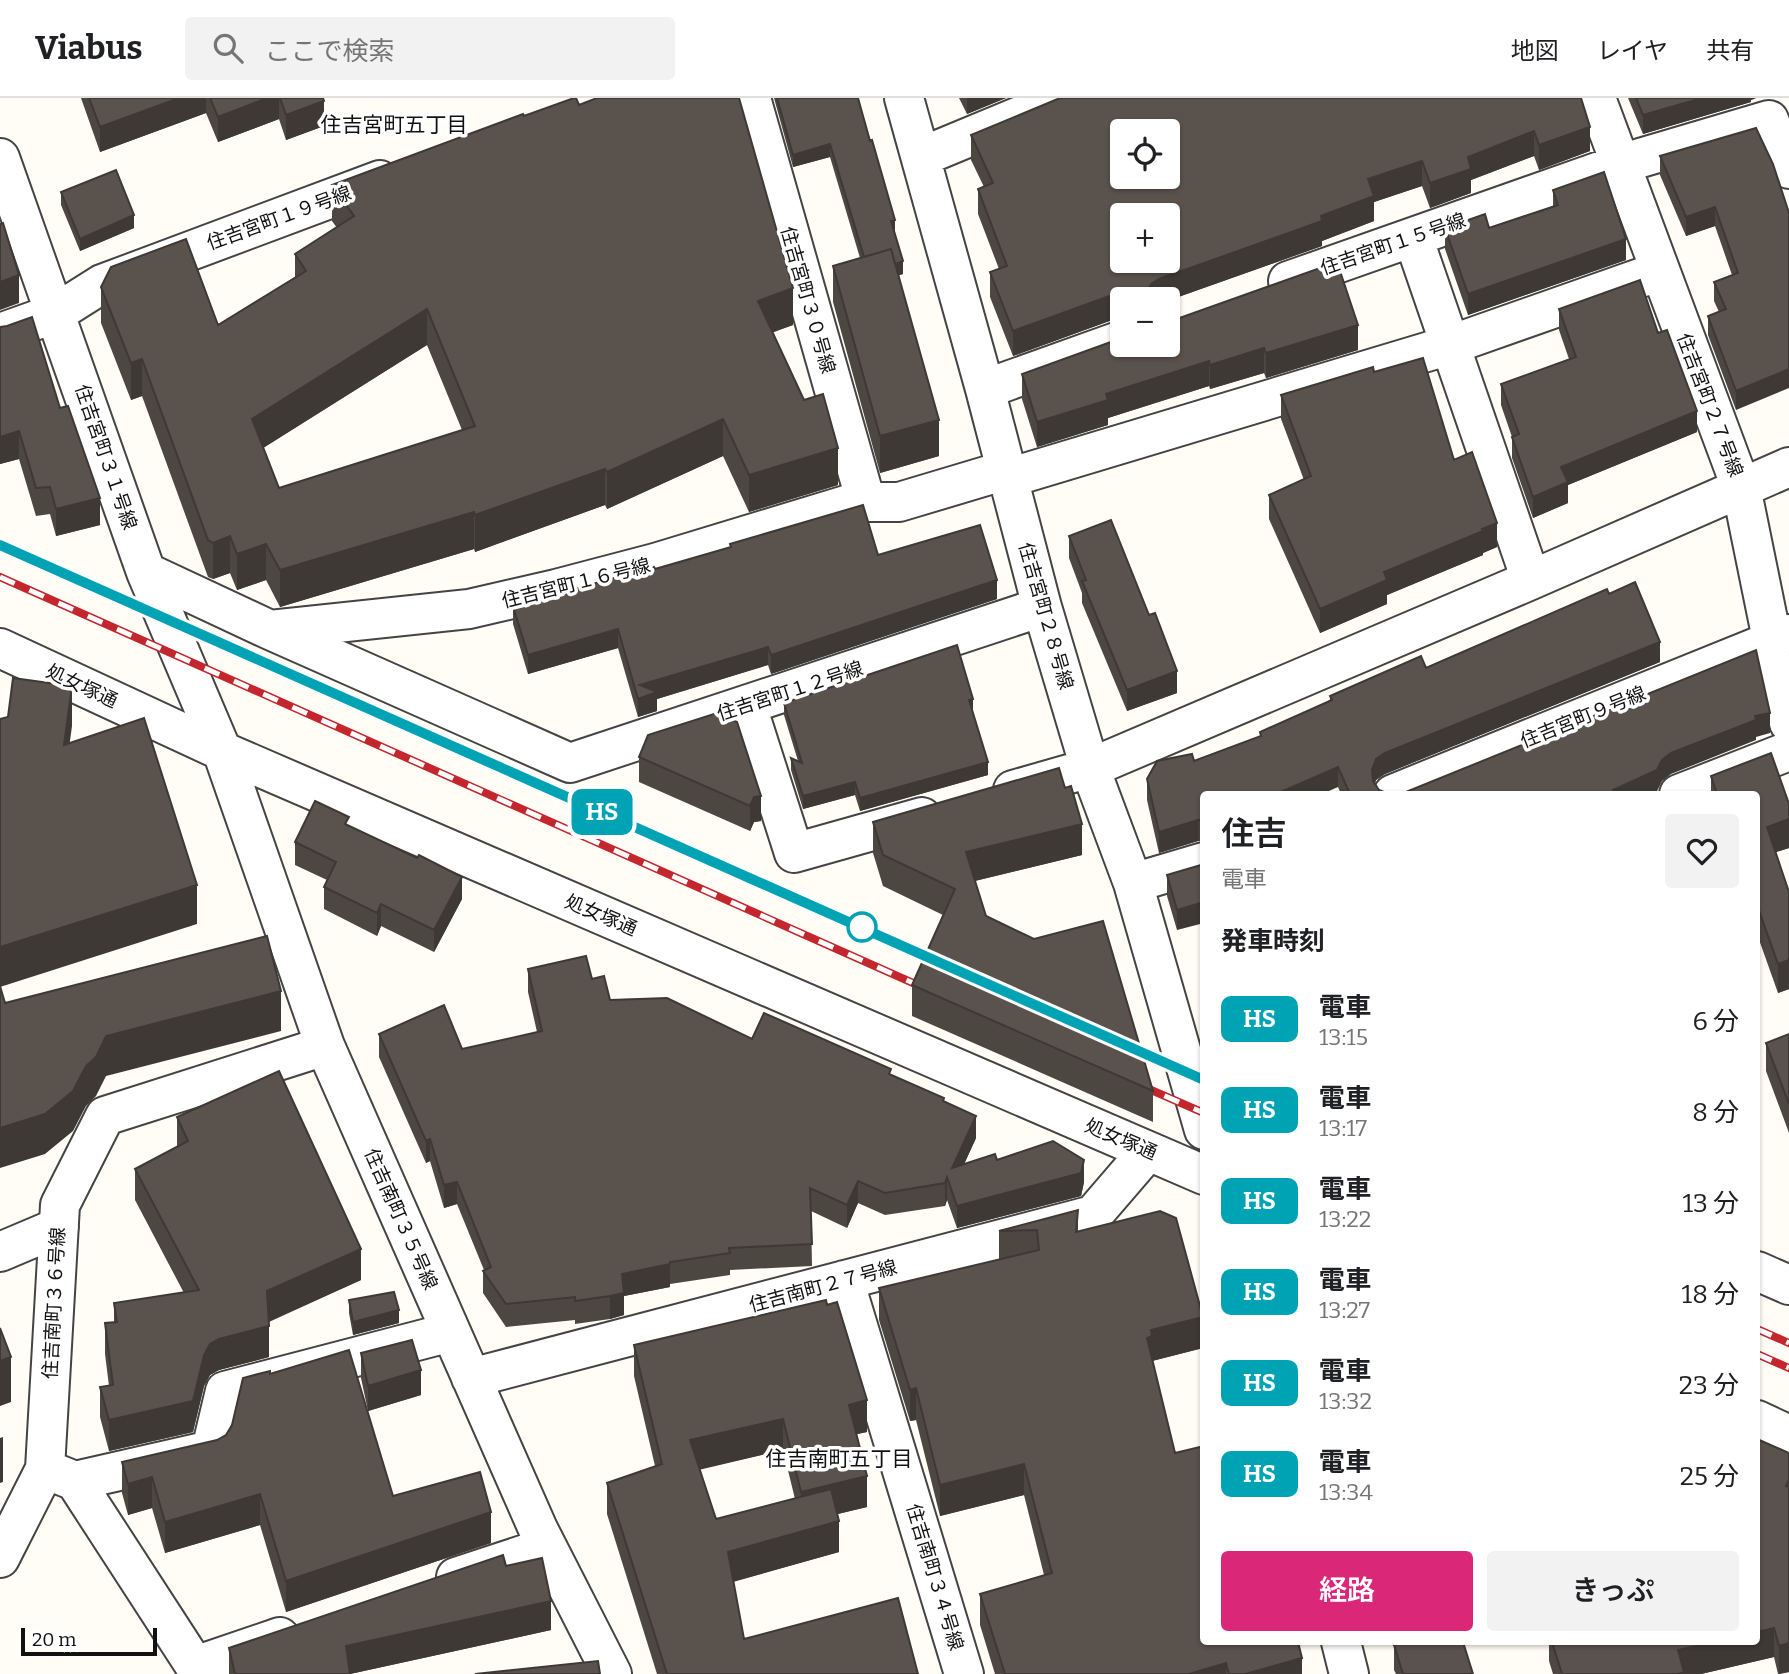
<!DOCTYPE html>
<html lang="ja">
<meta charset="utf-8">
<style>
body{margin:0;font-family:Bitter,"Noto Sans JP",serif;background:#f2f2f2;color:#202124;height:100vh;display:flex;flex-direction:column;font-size:26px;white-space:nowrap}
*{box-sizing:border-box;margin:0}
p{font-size:23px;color:#757577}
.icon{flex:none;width:38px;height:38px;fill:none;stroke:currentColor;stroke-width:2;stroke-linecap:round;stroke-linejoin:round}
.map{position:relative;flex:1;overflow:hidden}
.panel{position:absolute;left:1200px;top:693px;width:560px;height:854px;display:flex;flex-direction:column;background:#fff;border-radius:7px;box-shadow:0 2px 5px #0004}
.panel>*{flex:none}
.badge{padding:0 14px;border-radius:10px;font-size:24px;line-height:46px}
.buttons{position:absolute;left:1110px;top:21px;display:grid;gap:14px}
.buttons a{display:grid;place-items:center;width:70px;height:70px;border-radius:7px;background:#fff;box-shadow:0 2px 5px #0004;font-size:35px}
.scale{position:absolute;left:21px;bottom:18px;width:136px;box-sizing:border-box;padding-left:7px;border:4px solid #111;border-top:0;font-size:19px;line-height:24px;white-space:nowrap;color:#111;-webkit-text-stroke:5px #fff;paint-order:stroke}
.map>.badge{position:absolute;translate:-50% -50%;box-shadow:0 0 0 4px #fff}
h2{padding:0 21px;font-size:26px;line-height:63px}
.round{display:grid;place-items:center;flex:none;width:74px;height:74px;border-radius:7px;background:#f2f2f2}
.head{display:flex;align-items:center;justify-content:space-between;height:119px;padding:0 21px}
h1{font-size:33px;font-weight:600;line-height:52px}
.primary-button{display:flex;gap:14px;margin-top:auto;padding:14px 21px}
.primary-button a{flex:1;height:80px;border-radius:7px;background:#db2777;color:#fff;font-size:28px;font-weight:600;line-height:80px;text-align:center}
.primary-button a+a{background:#f2f2f2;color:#202124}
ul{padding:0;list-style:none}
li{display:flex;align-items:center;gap:21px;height:91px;padding:0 21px}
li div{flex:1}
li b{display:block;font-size:26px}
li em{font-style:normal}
li .badge{min-width:77px;font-weight:700;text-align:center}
header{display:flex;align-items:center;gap:42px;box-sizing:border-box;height:98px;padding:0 35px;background:#fff;border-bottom:2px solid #e0e0e0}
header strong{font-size:33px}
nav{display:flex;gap:38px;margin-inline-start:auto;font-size:24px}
.search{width:490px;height:63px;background:#f2f2f2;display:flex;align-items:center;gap:18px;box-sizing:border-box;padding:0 24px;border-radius:7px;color:#757577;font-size:26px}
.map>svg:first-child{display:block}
</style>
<header>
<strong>Viabus</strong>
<div class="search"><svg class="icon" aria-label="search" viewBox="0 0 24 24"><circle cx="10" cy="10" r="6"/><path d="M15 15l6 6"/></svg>ここで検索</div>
<nav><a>地図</a><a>レイヤ</a><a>共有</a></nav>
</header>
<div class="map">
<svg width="1789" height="1576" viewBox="0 0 1789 1576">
<rect width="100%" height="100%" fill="#fffdf5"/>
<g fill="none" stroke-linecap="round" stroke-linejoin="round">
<defs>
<path id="minor" d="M751,0L866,404
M904,0L985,291L1042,509L1090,670L1133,785L1204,1032
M1596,0L1741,389L1789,625
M921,59L1063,0
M0,60L146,474L222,653L325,948L538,1431L612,1576
M1413,139L1531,482
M1288,183L1620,66L1769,22L1789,71
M0,235L56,215L102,186L380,82
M985,291L1122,242
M1008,380L1450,247L1660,173
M146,474L270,532L570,665L1042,509
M270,532L469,511L556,491L655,465L856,404H899L1006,372
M0,550L222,653L1204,1077
M747,608L794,755L922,719
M1013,692L1090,670L1531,482L1789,369
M1393,696L1789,536
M1679,696L1789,653
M1133,785L1204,764
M0,1154L59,1129
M1757,1173L1789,1187
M844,1182L964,1576
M471,1280L1093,1117L1148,1053
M1757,1322L1789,1337
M75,1383L211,1352L225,1293L451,1234
M0,1460L45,1371
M456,1479L547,1449
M1341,1544L1349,1576
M195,1568L280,1539
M197,1576L195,1568L75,1383L45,1371L60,1107L105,1018L325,948"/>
</defs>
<use href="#minor" stroke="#444" stroke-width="42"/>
<use href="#minor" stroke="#fff" stroke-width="38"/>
<defs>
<path id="rail" d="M0,446L944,866
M0,479L931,893
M1125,948L1204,982
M1135,985L1204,1015
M1757,1231L1789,1245
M1757,1256L1789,1270"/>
</defs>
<use href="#rail" stroke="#c4262e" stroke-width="8"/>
<use href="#rail" stroke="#fff" stroke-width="5" stroke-dasharray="16" stroke-linecap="butt"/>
</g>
<path fill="#4d4742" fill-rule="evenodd" d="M81,0H323L324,28L286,42L279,21L218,44L206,15L100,54Z
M774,0H858L895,135L903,176L899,177L939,358L880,375L833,204V168L860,160L830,59L793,69Z
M959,0H1006L967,16Z
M1581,0L1590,53L1539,72L1534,58L1471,82V95L1430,110L1422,88L1374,104V123L1322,143V148L1167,203V201H1122V221H1115L1013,258L990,199V174L999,171L978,116V91L984,89L971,62V37Z
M1628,0H1756L1751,2V4L1643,36Z
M579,7L793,227L772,234L838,387L749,414L723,358L607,411L605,407L475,454L474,451L280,509L266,482L237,492L230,475L213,481L208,479L142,298L131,302L101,225V189L218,227L295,179V156L337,130L332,123V87L524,18ZM427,247L462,332L279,390L263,350Z
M1660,58L1789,115L1736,312L1708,237V218L1719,214L1714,203V184L1732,177L1715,128L1686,138L1660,77Z
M1553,92L1626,162L1468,217L1445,151V130H1489L1553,109Z
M61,94L134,130L80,153L61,107Z
M1559,211L1658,235L1697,334L1568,387V405L1533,420L1512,360V339L1501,307V286L1569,261L1559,232Z
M0,229L60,310L100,427L56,438L50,416L36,418L19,361L0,366Z
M1122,240L1358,252L1266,280L1264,275L1210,291L1209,288L1108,320V327L1037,349L1022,301V276Z
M1374,274L1454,362L1497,449L1483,455V457L1387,497V506L1320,535L1269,421V397L1304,382L1281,321V297Z
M1069,438L1149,517L1177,595L1127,613L1082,505V495L1069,460Z
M730,446L878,457L997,501L771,576L768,567L657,601V613L638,619L618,550L528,576L513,526V508L655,471L730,449Z
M1609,496L1660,564L1385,676L1376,682L1375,686L1379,692L1389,696H1341L1338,689L1204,696V743H1198L1159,755L1147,702V681L1260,638V634L1330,603V598L1426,570Z
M784,605L973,614L988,677L860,713L855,697L803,711L791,672V660L798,663L784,617Z
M717,615L761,723L754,724L750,733L639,684V659Z
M1711,678L1789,706V750L1776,754L1789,794V891L1778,895L1757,836V696H1711Z
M1065,690L1082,757L975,783L986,818L1153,993V1024L912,918V887L943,817L883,788L873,755V724Z
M349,728L462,801L434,854L381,828L377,838L324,811V789L327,782L295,767V744Z
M1204,766L1177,832L1167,798V777Z
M528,871L592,881L610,902L752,941L891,977L944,1004L976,1040L964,1066L997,1062L1084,1084L1081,1098L957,1130L947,1102L945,1108L885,1117L858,1105L847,1130L811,1113L812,1168L730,1172V1177L670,1186V1189L624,1198V1217L610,1221L575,1226V1222L506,1229L483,1195V1173L484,1172L457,1106L444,1110L430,1063L426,1065L379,959V936L462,951L537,934L528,894Z
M1789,936V1035L1766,973V945Z
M177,1019L361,1182L269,1224V1259L219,1272L210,1277L204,1288L193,1334L109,1353L100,1319V1289L109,1288L105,1256V1225L114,1224V1205L184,1195L135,1102V1071L177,1049Z
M1078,1112V1133L1203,1250L1152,1263L1175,1355L1302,1576H995L980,1527V1496L1044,1477L1024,1397L940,1418L916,1322L910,1323L879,1222V1190L999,1162V1133Z
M349,1202L399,1225L353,1237L349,1215Z
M634,1247L867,1334L856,1336L867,1409L837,1416L839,1454L733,1484L744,1541L918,1576H657L607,1416V1385L655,1368L634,1278ZM783,1352L795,1401L716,1421L700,1371Z
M361,1255L421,1297L368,1313L361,1280Z
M270,1276L393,1398L491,1445L286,1514L260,1427L165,1455L152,1410L128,1417L122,1395V1364L217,1342L226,1337Z
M1789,1355V1574L1778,1576L1774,1559L1701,1576H1553L1549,1563V1544H1757Z
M506,1468L551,1532L350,1576H229V1550Z
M1394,1547L1473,1576H1396L1394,1572Z"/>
<path fill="#3f3936" d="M179,0H206V15L100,54V29Z
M267,0H279V21L218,44V19Z
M967,0H1006L967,16Z
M1702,0H1756L1751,2V4L1643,36V17Z
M324,3V28L286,42V17Z
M1590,29V53L1539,72V47Z
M1534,33V58L1471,82V95L1430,110V85L1468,59Z
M830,46V59L793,69V57Z
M1422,63V88L1374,104V123L1322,143V148L1167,203V201H1146V197L1151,186L1159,181L1321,118L1368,81Z
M1715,109V128L1686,138V119Z
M134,117V130L80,153V141Z
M895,122V135L891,136V123Z
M1626,141V162L1468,217V196Z
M903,163V176L868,186V174Z
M19,177V205L0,212V184Z
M793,190V227L758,240V203Z
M1115,196V221L1013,258V233Z
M427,211V247L252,357V321Z
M1358,227V252L1266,280V255Z
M1264,250V275L1210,291V267Z
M142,261V298L131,302V265Z
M1209,263V288L1108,320V327L1037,349V324L1106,296Z
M1789,271V290L1736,312V293Z
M1697,313V334L1568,387V405L1533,420V399L1561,369Z
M723,321V358L607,411V374Z
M939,322V358L880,375V338Z
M19,333V361L0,366V339Z
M838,350V387L749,414V377Z
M605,371V407L475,454V417Z
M100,400V427L56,438V411Z
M474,414V451L280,509V472Z
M1497,425V449L1483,455V457L1387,497V506L1320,535V511L1384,474Z
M230,438V475L213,481V445Z
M266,446V482L237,492V456Z
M997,482V501L771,576V557Z
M618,531V550L528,576V557Z
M1660,544V564L1385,676L1376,682L1372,692V672L1376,661L1385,655Z
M768,549V567L657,601V613L638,619V601L640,587Z
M1177,573V595L1127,613V592Z
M72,588V628L64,687V647Z
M973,601V613L969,602Z
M1770,615V635L1756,639V642L1671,676L1662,683L1657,693L1650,696H1613V692L1662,662L1671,655L1755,618Z
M988,664V677L860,713V700Z
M1338,669V689L1322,696H1276Z
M855,684V697L803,711V698Z
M761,698V723L754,724L750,733V708L754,699Z
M1789,721V750L1767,757V729Z
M1198,722V743L1159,755V734Z
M1082,726V757L966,785V754Z
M462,779V801L434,854V832Z
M197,787V826L0,889V849Z
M1204,804V825L1177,832V812Z
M381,806V828L377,838V815Z
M1789,862V891L1778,895V866Z
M281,893V933L106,978L96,998L86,1008L73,1033L45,1056L0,1070V1030L86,968L106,938Z
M976,1018V1040L952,1093V1070Z
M430,1041V1063L426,1065V1043Z
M1084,1062V1084L1081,1098L957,1130V1108Z
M947,1079V1102L945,1108V1085Z
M858,1083V1105L847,1130V1107Z
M457,1084V1106L444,1110V1087Z
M361,1151V1182L267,1224V1193Z
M670,1166V1189L624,1198V1217L610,1221V1198L622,1176Z
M399,1212V1225L353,1237V1224Z
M1203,1219V1250L1152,1263L1147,1240L1151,1232Z
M269,1228V1259L219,1272L210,1277L204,1288L193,1334L109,1353V1322L204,1257L210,1246L219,1241Z
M11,1259V1304L0,1308V1263Z
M421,1272V1297L368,1313V1288Z
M916,1290V1322L910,1323V1292Z
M867,1302V1334L849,1338V1307Z
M783,1321V1352L690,1374V1342Z
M3,1339V1384L0,1385V1340Z
M1024,1366V1397L940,1418V1387Z
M867,1378V1409L801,1425V1394Z
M152,1379V1410L128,1417V1386Z
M260,1396V1427L165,1455V1424Z
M491,1414V1445L286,1514V1483Z
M839,1423V1454L728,1485V1454Z
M551,1503V1532L350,1576L346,1548Z
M1774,1530V1559L1701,1576H1678V1552L1717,1544H1757V1534Z
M1789,1545V1574L1779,1576V1548Z
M1302,1560V1576H1245Z
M1226,1565V1576H1189Z"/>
<path fill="#5a524d" stroke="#3f3936" stroke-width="2" fill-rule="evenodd" d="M89,0H179L100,29Z
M210,0H267L218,19Z
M280,0H323L324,3L286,17Z
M574,0H576L579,7L597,0H739L793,190L758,203L804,302L823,296L838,350L749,377L723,321L607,374L605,371L475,417L474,414L280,472L266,446L237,456L230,438L213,445L208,442L142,261L131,265L101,189L111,169L186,141L218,227L306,173L295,156L354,118L332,87L523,16L524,18ZM427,211L475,328L279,390L252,321Z
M777,0H858L870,43L872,42L895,122L891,123L903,163L895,166L891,151L864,159L830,46L793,57Z
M1060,0H1581L1590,29L1539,47L1534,33L1468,59L1471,71L1430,85L1422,63L1368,81L1374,98L1321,118L1322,123L1159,181L1151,186L1146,197V201H1136L1125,196H1115L1013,233L990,174L1007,168L978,91L993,85L971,37ZM1122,33H1167V79H1122ZM1122,117H1167V163H1122Z
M1636,0H1702L1643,17Z
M1756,30L1773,66L1789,115V271L1736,293L1708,218L1726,211L1714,184L1738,175L1715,109L1686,119L1660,58Z
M116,72L134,117L80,141L61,94Z
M1604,74L1626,141L1468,196L1445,130L1485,116L1489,130L1558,107L1553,92Z
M3,125L19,177L0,184V126Z
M891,151L939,322L880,338L833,168Z
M1337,164L1358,227L1266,255L1264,250L1210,267L1209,263L1106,296L1108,302L1037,324L1022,276L1122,240V247H1167V222H1174Z
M1640,182L1658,235L1667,232L1697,313L1561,369L1568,384L1533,399L1512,339L1519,336L1501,286L1576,259L1559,211Z
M32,219L60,310L68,308L100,400L56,411L50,389L36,390L19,333L0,339V229L7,228Z
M1423,260L1454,362L1472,354L1497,425L1482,431L1483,433L1384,474L1387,482L1320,511L1269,397L1311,378L1281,297L1373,269L1374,274Z
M863,407L878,457L980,427L997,482L771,557L768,549L640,587L657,594L638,601L618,531L528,557L513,508L654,469L655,471L731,449L730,446Z
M1111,422L1149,517L1155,515L1177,573L1127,592L1082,483L1086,482L1069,438Z
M1635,484L1660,544L1385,655L1376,661L1372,672L1373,683L1379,692L1389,696H1350L1338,669L1276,696H1204V722H1198L1159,734L1147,681L1157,663L1192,656L1194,663L1261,638L1260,634L1332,602L1330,598L1421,558L1426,570L1607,491L1609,496Z
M957,547L973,601L969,602L988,664L860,700L855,684L803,698L791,660L802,665L784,605Z
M1756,552L1770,615L1755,618L1756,622L1671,655L1662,662L1657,672L1613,692L1615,696H1392H1401Z
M13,580L72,588L64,647L144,620L197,787L0,849V621L8,619Z
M717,615L737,624L761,698L754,699L750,708L639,659L648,637Z
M1771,655L1789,706V721L1767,729L1789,794V862L1778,866L1757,807V696H1717L1711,678Z
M1059,670L1065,690L1071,688L1082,726L966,754L986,818L1034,841L1103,823L1153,993L912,887L955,791L883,757L873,724Z
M315,703L349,719L345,726L417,760L419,757L462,779L434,832L381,806L377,815L324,789L336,764L295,744Z
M1204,766V804L1177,812L1167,777Z
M267,838L281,893L106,938L96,959L86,968L73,993L45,1016L0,1030V888L5,905Z
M586,858L592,881L604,878L610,902L667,900L752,941L764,915L891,971L889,976L944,1000L943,1003L976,1018L952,1070L995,1056L997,1062L1053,1043L1084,1062L1081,1075L957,1108L947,1079L945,1085L885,1095L858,1083L847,1107L810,1090L812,1146L729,1150L730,1155L670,1164V1166L622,1176L624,1195L610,1198L575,1203V1199L506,1206L483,1173L491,1169L457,1084L444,1087L430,1041L426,1043L379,936L444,907L462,951L542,933L528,871Z
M1789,936V1006L1766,945Z
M279,973L361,1151L267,1193L269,1228L219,1241L210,1246L204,1257L193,1303L109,1322L100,1289L113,1287L105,1225L117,1224L114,1205L199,1192L135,1071L188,1043L177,1019Z
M1078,1112L1076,1134L1160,1113L1176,1120L1203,1219L1151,1232L1152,1238L1147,1240L1175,1355L1204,1348V1544H1298L1302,1560L1245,1576H1229L1226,1565L1189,1576H1005L980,1496L1052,1475L1024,1366L940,1387L916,1290L910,1292L879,1190L1039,1152L1037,1132L999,1133Z
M394,1194L399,1212L353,1224L349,1202Z
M826,1202L827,1207L837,1204L867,1302L849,1307L867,1378L801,1394L783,1321L690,1342L716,1421L831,1391L839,1423L728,1454L744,1541L898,1500L918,1576H667L607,1385L662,1366L634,1247Z
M0,1230L11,1259L0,1263Z
M412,1242L421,1272L368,1288L361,1255Z
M349,1252L393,1398L480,1374L491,1414L286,1483L260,1396L165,1424L152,1379L128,1386L122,1364L217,1342L226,1337L232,1327L243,1280L270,1273V1276Z
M1757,1341L1789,1355V1382L1786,1388L1789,1389V1545L1779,1548L1774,1530L1757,1534Z
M503,1457L506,1468L542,1460L551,1503L346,1548L350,1576H235L229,1550Z
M1406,1544H1463L1473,1576H1403L1394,1547Z
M1552,1544H1717L1678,1552L1684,1574L1678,1576H1562Z
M598,1563L600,1576H475Z"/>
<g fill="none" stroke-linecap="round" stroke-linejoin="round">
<defs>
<path id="line" d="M0,447L1204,982"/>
</defs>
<use href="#line" stroke="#fff" stroke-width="16"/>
<use href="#line" stroke="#00a3b4" stroke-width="10"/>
</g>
<circle fill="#fff" stroke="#00a3b4" stroke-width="3.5" cx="862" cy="829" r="14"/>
<g text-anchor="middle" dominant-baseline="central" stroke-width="7" stroke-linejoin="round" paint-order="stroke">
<g font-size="19" fill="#111" stroke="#fff">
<text transform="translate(279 120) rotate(-20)">住吉宮町１９号線</text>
<text transform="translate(1393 146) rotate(-19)">住吉宮町１５号線</text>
<text transform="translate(808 202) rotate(74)">住吉宮町３０号線</text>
<text transform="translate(1710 307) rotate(69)">住吉宮町２７号線</text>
<text transform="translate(106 359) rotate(71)">住吉宮町３１号線</text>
<text transform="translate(576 485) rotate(-14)">住吉宮町１６号線</text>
<text transform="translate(1046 518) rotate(74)">住吉宮町２８号線</text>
<text transform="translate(82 588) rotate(25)">処女塚通</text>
<text transform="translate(790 593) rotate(-18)">住吉宮町１２号線</text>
<text transform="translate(1583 619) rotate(-22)">住吉宮町９号線</text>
<text transform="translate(601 817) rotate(23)">処女塚通</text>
<text transform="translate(1121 1041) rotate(23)">処女塚通</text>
<text transform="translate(401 1121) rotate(66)">住吉南町３５号線</text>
<text transform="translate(823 1188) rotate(-15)">住吉南町２７号線</text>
<text transform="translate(54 1205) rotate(-87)">住吉南町３６号線</text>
<text transform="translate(935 1479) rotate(73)">住吉南町３４号線</text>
</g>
<g font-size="21" fill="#111" stroke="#fff">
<text x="394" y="27">住吉宮町五丁目</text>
<text x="839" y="1361">住吉南町五丁目</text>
</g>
</g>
</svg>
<div class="buttons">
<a><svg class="icon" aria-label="locate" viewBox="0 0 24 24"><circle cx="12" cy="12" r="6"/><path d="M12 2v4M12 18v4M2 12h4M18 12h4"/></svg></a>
<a>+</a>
<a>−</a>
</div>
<div class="scale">20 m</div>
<b class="badge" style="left:602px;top:714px;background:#00a3b4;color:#fff">HS</b>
<section class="panel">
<div class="head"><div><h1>住吉</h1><p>電車</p></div><a class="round"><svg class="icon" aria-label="heart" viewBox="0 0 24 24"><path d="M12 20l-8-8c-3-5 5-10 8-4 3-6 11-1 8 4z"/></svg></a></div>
<h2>発車時刻</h2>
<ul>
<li><span class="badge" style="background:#00a3b4;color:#fff">HS</span><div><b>電車</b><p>13:15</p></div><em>6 分</em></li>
<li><span class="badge" style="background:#00a3b4;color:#fff">HS</span><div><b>電車</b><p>13:17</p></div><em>8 分</em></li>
<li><span class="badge" style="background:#00a3b4;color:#fff">HS</span><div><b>電車</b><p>13:22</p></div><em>13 分</em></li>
<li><span class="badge" style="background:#00a3b4;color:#fff">HS</span><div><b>電車</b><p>13:27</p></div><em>18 分</em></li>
<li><span class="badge" style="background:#00a3b4;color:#fff">HS</span><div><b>電車</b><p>13:32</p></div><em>23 分</em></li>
<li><span class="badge" style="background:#00a3b4;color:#fff">HS</span><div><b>電車</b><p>13:34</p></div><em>25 分</em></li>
</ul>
<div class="primary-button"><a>経路</a><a>きっぷ</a></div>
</section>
</div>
